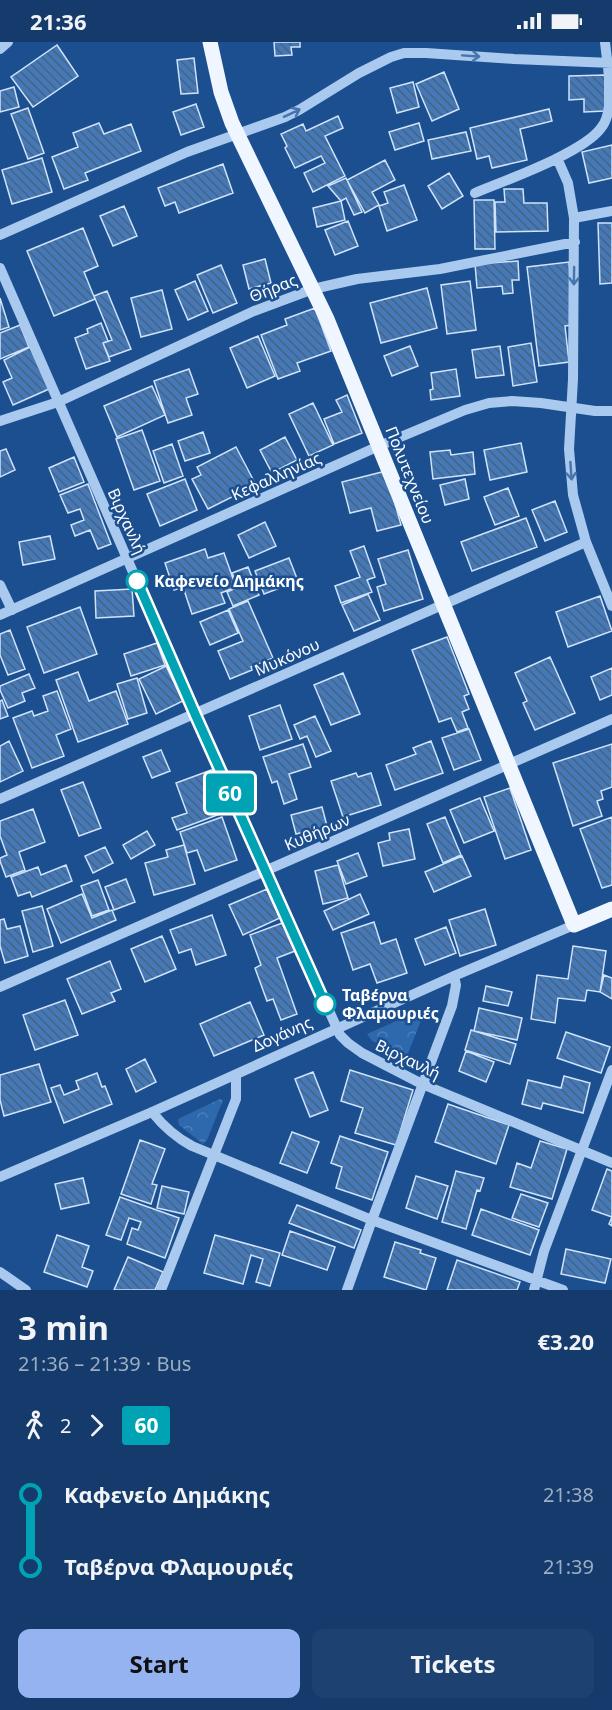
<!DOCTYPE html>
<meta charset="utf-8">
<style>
body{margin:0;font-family:"Noto Sans",sans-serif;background:#1d4271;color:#f1f3f6;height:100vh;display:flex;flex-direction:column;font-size:22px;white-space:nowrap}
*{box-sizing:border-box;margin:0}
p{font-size:20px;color:#9dadc1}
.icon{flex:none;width:33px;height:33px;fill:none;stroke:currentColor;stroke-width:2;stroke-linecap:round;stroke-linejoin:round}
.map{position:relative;height:1248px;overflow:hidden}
.details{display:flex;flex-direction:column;background:#143b6b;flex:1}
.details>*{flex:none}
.badge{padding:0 12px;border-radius:4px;font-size:21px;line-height:39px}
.map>.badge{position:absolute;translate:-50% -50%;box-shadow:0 0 0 3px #fff}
.legs{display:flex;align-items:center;gap:9px;height:66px;padding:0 18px;font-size:20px}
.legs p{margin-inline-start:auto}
.overview{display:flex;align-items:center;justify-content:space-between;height:102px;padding:0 18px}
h1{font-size:33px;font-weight:700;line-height:45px}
.button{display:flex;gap:12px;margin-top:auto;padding:12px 18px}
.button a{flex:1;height:69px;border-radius:12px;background:#95b2f1;color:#111;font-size:24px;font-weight:700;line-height:69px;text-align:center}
.button a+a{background:#1d4271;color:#f1f3f6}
ul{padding:0 18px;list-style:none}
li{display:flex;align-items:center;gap:21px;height:72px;font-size:22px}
li i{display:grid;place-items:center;width:9px;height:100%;margin:0 8px;background:currentColor}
li i::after{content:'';width:15px;height:15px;margin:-8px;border:4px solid;border-radius:50%;background:#143b6b}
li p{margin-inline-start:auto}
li:first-child i{background:linear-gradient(#0000 50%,currentColor 0)}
li:last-child i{background:linear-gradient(currentColor 50%,#0000 0)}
.status{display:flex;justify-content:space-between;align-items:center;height:42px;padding:0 30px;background:#143b6b;direction:ltr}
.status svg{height:16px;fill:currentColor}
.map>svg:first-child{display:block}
</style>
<div class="status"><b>21:36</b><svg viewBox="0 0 49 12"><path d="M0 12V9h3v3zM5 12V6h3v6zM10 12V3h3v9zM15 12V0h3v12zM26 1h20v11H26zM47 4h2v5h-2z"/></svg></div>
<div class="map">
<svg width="612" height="1248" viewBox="0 0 612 1248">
<defs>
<pattern id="park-crowns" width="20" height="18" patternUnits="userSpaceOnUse" patternTransform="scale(1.5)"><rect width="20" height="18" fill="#2e69ad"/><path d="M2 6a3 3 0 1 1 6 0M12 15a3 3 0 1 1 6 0" fill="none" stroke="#4d80b9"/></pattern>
<pattern id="building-back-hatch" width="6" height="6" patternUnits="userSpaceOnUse" patternTransform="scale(1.5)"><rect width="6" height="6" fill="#4478b7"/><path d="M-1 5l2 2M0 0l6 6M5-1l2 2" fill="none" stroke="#486282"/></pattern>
</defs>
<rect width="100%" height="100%" fill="#1b4f8f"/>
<path fill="url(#park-crowns)" d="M426,966L407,1014L372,999L367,992Z
M220,1057L223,1058L207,1098L203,1102L179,1083L178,1077Z"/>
<path fill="url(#building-back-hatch)" stroke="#cfe3fa" stroke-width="1.5" d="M274,0H300V5H291L292,13L275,14Z
M57,3L78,34L33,65L11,35Z
M194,16L198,51L181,52L177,18Z
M444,30L459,67L432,79L416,42Z
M605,33V69L584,70V57L569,58V34Z
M413,40L419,65L397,71L390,46Z
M14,45L19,65L0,70V49Z
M196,62L204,85L181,93L173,70Z
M28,66L44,111L28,117L11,72Z
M549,67L552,79L520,87L527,118L492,126L489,114L477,117L470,86Z
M338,74L343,86L325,94L345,134L313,150L304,131L325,121L321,114L295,126L285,106L287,104L281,92L303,82L306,89Z
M99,81L104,92L131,82L141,109L85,131L88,138L64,147L52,115L78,105L73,91Z
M419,81L424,99L395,108L389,90Z
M466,90L471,109L432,117L428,98Z
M612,103V136L589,141L582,110Z
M42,116L52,150L12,162L2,128Z
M385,118L395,138L372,150L379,163L365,171L347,138Z
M223,122L233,151L179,171L175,160L165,164L158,146Z
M449,131L463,154L442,167L428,144Z
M346,136L362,170L354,173L346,156L341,159L328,144Z
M404,143L417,178L387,189L379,164L388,161L384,150Z
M504,147H523L524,161H547L548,189L496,190L495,160H505Z
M474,158H494L495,207H475Z
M341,159L345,178L317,185L313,166Z
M124,164L137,194L113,204L100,174Z
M348,179L358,204L335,213L325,188Z
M598,181H612V241L600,242Z
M83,186L98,224L84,230L95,257L54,274L27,209Z
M265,217L271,241L249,247L243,223Z
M518,219L519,238H512L513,251L503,252L502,244L477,246L475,222Z
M569,220L573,283L565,284L569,320L539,324L527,225Z
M221,223L237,261L213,271L197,233Z
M195,239L208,269L188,278L175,248Z
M470,239L476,288L447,292L441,243Z
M427,246L437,286L381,301L370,261Z
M162,248L172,287L141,295L131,256Z
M107,249L131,307L109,315L103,301L112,298L94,254Z
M0,256L9,285L0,288Z
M315,266L331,309L297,321L300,329L278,337L261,293L287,283L285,277Z
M101,281L108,299L103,301L110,319L86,327L75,296L88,291L87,287Z
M20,283L29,305L0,317V291Z
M258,294L275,334L247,346L230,306Z
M531,301L537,340L513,344L508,305Z
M410,304L418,324L392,334L384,314Z
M500,304L504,333L476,336L472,308Z
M30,305L49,347L13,363L3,340L12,336L4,318Z
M189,327L198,352L186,356L192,373L168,381L154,339Z
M456,327L460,354L431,358L430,348L433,347L431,331Z
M152,344L165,373L117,395L104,364Z
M347,353L362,391L334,402L324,377L342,370L336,358Z
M313,361L333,403L309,414L289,372Z
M142,388L160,439L134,448L116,397Z
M203,390L210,411L185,419L178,399Z
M285,395L297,418L272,431L260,408Z
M521,401L527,430L490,438L484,408Z
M172,402L183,434L164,441L153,409Z
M236,405L256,443L208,467L192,437L201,433L197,425Z
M6,407L15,428L0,435V409Z
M450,408L451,413L473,410L475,432L433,437L430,410Z
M74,415L84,440L59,450L49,426Z
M386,429L401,483L377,489L371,466L350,471L342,440Z
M185,437L197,468L160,484L147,452Z
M465,437L469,457L445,463L440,443Z
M88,442L111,502L98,507L90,488L75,494L71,483L84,478L80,467L68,471L60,453Z
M508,446L519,474L495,483L484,455Z
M555,459L567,490L545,499L532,468Z
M526,476L537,505L472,529L461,500Z
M265,480L276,504L249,516L238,493Z
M50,494L55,517L23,523L19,500Z
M364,504L375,535L367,538L372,550L341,561L335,544L360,535L350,509Z
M205,507L208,516L224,511L236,545L221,551L225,561L192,572L183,545L174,548L165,521Z
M408,508L423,557L384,569L377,545L386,542L378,517Z
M289,516L298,539L264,552L255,529Z
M248,525L259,553L233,564L227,550L238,545L232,531Z
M132,547L134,574L96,576L95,549Z
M368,552L380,578L354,589L342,563Z
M600,554L612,589L568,605L556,570Z
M248,559L273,616L251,625L252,628L230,637L218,609L243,599L229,567Z
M80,565L97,612L44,631L27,585Z
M228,568L238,591L210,603L200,580Z
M10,588L25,627L8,633L0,613V592Z
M447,595L469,652L464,654L469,667L462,670L468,686L457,690L451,676L439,680L412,608Z
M157,601L165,623L131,634L124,612Z
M550,615L575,671L535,688L523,661L527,659L515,631Z
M166,624L183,659L156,672L139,637Z
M612,626V653L600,658L591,635Z
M78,630L89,659L116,649L128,682L78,700L56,638Z
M343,631L360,672L331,683L314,643Z
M29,632L35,646L22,651L25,659L8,666L0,648V644Z
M137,636L147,671L128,677L117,642Z
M57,649L71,687L56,693L64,714L32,726L13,676L32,669L34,674L48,669L43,654Z
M2,658L8,674L0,677V659Z
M280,663L292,697L260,708L249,674Z
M315,674L331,709L316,715L307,694L300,697L294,683Z
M469,687L481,718L454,728L442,696Z
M9,699L23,729L0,740V704Z
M431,699L443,731L395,748L386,723L416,712L413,706Z
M303,702L311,725L289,732L297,757L284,762L277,739L272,741L263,715Z
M612,702V745L601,749L603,757L597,759L602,774L573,784L553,721Z
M161,708L170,729L152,736L143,715Z
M214,727L226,758L216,762L220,772L177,788L172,776L187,771L176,741Z
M356,731L358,735L371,731L381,763L343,775L331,739Z
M83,740L101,786L79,794L61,748Z
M510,746L531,808L505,817L484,755Z
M480,756L494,789L464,801L450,768Z
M322,765L327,784L296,792L291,773Z
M33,767L45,800L19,810L25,828L6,835L0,819V816L7,813L0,794V779Z
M222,775L237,818L205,829L197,808L187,811L180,790Z
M445,775L461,813L443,821L427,782Z
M612,775V843L602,846L580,787Z
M409,787L415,817L383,824L378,801L390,798L389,791Z
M147,789L155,803L131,817L123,803Z
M184,803L195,842L154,853L145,821L168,815L166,808Z
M105,805L113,821L93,831L85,814Z
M358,811L367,834L346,842L337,819Z
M462,814L471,834L434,850L425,830Z
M66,823L72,839L32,855L30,850L18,854L11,835L38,825L41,833Z
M338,823L348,856L323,862L315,829Z
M126,837L135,860L114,868L105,845Z
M98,838L109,868L92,874L81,844Z
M267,847L280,876L243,893L229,863Z
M82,852L92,876L112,868L116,878L61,901L47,867Z
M360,852L369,872L333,888L324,869Z
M42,864L53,904L33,910L22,869Z
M485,867L496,903L460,914L449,878Z
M212,873L226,913L196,923L191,907L179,911L170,888Z
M4,877L7,887L20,884L28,914L5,921L0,904V878Z
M285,880L295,909L277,916L297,972L281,978L273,957L267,959L255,926L261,923L250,893Z
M374,880L381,902L396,897L407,931L377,941L370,922L353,928L341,891Z
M446,885L456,911L425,923L415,897Z
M162,894L176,927L145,940L131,907Z
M573,904L606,909L600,950L587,948L585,959L558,956L555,981L531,977L537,933L568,937Z
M110,919L121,947L111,951L115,959L82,972L67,937Z
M604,933L612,936V957L600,950Z
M486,944L512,950L508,964L483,959Z
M65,958L78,993L35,1008L23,973Z
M250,960L264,993L214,1014L200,982Z
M479,966L522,976L517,998L474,989Z
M471,988L516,1002L510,1022L465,1008Z
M566,990L610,1005L601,1031L557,1016Z
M466,1009L494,1020L486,1040L459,1029Z
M145,1017L156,1040L136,1050L126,1027Z
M39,1022L51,1060L4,1074L0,1058V1033Z
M350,1028L413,1048L396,1103L355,1091L363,1066L341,1059Z
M313,1030L328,1068L310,1075L295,1037Z
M97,1031L102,1045L105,1044L112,1062L64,1081L51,1046L60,1043L64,1053L79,1047L76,1039Z
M564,1034L590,1041L583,1071L543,1061L541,1067L522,1062L528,1038L561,1046Z
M448,1062L509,1083L496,1122L435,1100Z
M292,1090L319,1100L307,1131L280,1121Z
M340,1094L388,1110L372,1158L336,1146L342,1125L331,1121Z
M140,1098L165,1107L152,1142L157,1143L151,1162L121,1152Z
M540,1099L567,1107L552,1157L510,1145L517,1121L531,1126Z
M607,1127L612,1129V1184L609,1182L612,1175L592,1168Z
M456,1129L484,1136L480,1149L477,1148L466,1187L442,1180Z
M416,1134L448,1144L437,1177L406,1166Z
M83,1136L89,1161L61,1167L55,1142Z
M162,1144L189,1150L184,1172L157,1166Z
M521,1152L548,1161L539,1185L512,1176Z
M120,1155L179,1176L165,1216L127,1202L132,1186L138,1188L141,1180L129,1176L121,1198L106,1193Z
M297,1163L361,1188L354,1206L289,1181Z
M481,1167L539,1188L530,1213L472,1193Z
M290,1189L335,1205L327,1228L282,1213Z
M57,1193L89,1204L82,1225L93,1229L87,1245L44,1230Z
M215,1193L280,1211L270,1244L256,1240L263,1217L251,1213L243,1242L204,1231Z
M395,1200L421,1208L420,1211L436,1216L426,1248L384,1235Z
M566,1207L611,1217L605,1241L561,1232Z
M128,1215L163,1230L155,1248H114Z
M457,1218L520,1240L517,1248H447Z"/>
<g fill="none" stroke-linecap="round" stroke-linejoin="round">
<path stroke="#a9c9ee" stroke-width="10" d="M0,7L8,0
M557,116L568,141L574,176L573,337L569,407L573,453L586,500L612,564
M475,151C506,138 583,111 601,86C606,80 608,72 609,64C612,45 607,20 605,0
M574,176L612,169
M0,193L187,110L285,75L299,68L359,31L391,15L404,11H426L514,17L612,21
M0,226L195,672L340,993L348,1001L362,1011L422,1042L612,1121
M0,379L58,360L254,269L313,247L357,237L440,227L575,200
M0,543L12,568
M0,573L379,404L465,368L489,361L512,359L541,361L595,369H612
M0,757L586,500
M0,945L612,677
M152,1070C164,1085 175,1095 192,1104L372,1178L563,1248
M0,1135L152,1070L454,934L574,883
M0,1230L26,1248
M161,1248L236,1057V1033
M347,1248L372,1178L452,964L456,943L454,934
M534,1248L544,1209L612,1028"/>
<path stroke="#f0f6ff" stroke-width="15" d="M210,0L221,50L232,81L327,277L574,883L612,867"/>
</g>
<defs><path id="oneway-shaft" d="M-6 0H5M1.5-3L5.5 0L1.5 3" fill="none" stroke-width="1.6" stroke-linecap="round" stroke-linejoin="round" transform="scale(1.5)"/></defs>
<g stroke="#4674ac">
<use href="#oneway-shaft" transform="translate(471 14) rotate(4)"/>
<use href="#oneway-shaft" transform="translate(292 71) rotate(-25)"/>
<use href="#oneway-shaft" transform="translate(574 234) rotate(91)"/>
<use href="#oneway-shaft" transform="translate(571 429) rotate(86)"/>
</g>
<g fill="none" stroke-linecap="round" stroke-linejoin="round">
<defs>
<path id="line-1" d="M137,539L195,672L325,962"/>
</defs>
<use href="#line-1" stroke="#fff" stroke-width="14"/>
<use href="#line-1" stroke="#00a3b4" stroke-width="9"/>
</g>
<g fill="#fff" stroke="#00a3b4" stroke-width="3">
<circle cx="137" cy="539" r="10"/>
<circle cx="325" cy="962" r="10"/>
</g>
<g text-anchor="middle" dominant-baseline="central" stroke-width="5" stroke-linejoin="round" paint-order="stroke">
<g font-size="16" fill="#fff" stroke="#1b4f8f">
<text transform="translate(273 246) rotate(-22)">Θήρας</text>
<text transform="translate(410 433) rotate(68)">Πολυτεχνείου</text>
<text transform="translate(276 434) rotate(-24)">Κεφαλληνίας</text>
<text transform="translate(127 479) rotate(66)">Βιρχανλή</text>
<text transform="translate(287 615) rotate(-24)">Μυκόνου</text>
<text transform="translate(317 790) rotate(-23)">Κυθήρων</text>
<text transform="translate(282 992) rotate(-24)">Δογάνης</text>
<text transform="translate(408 1017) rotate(26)">Βιρχανλή</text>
</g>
<g font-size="16" font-weight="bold" fill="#fff" stroke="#1b4f8f" text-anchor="start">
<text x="154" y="539">Καφενείο Δημάκης</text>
<text x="342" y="953">Ταβέρνα<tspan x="342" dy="18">Φλαμουριές</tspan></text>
</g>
</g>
</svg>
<b class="badge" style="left:230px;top:751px;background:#00a3b4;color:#fff">60</b>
</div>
<section class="details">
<div class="overview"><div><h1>3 min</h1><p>21:36 – 21:39 · Bus</p></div><b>€3.20</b></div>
<div class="legs"><svg class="icon" aria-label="walk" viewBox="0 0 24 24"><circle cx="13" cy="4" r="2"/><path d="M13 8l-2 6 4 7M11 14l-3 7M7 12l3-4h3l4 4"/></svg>2<svg class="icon" aria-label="forward" viewBox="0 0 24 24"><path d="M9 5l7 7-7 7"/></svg><b class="badge" style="background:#00a3b4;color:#fff">60</b></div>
<ul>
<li><i style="color:#00a3b4"></i><b>Καφενείο Δημάκης</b><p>21:38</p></li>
<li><i style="color:#00a3b4"></i><b>Ταβέρνα Φλαμουριές</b><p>21:39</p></li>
</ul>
<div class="button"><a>Start</a><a>Tickets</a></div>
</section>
